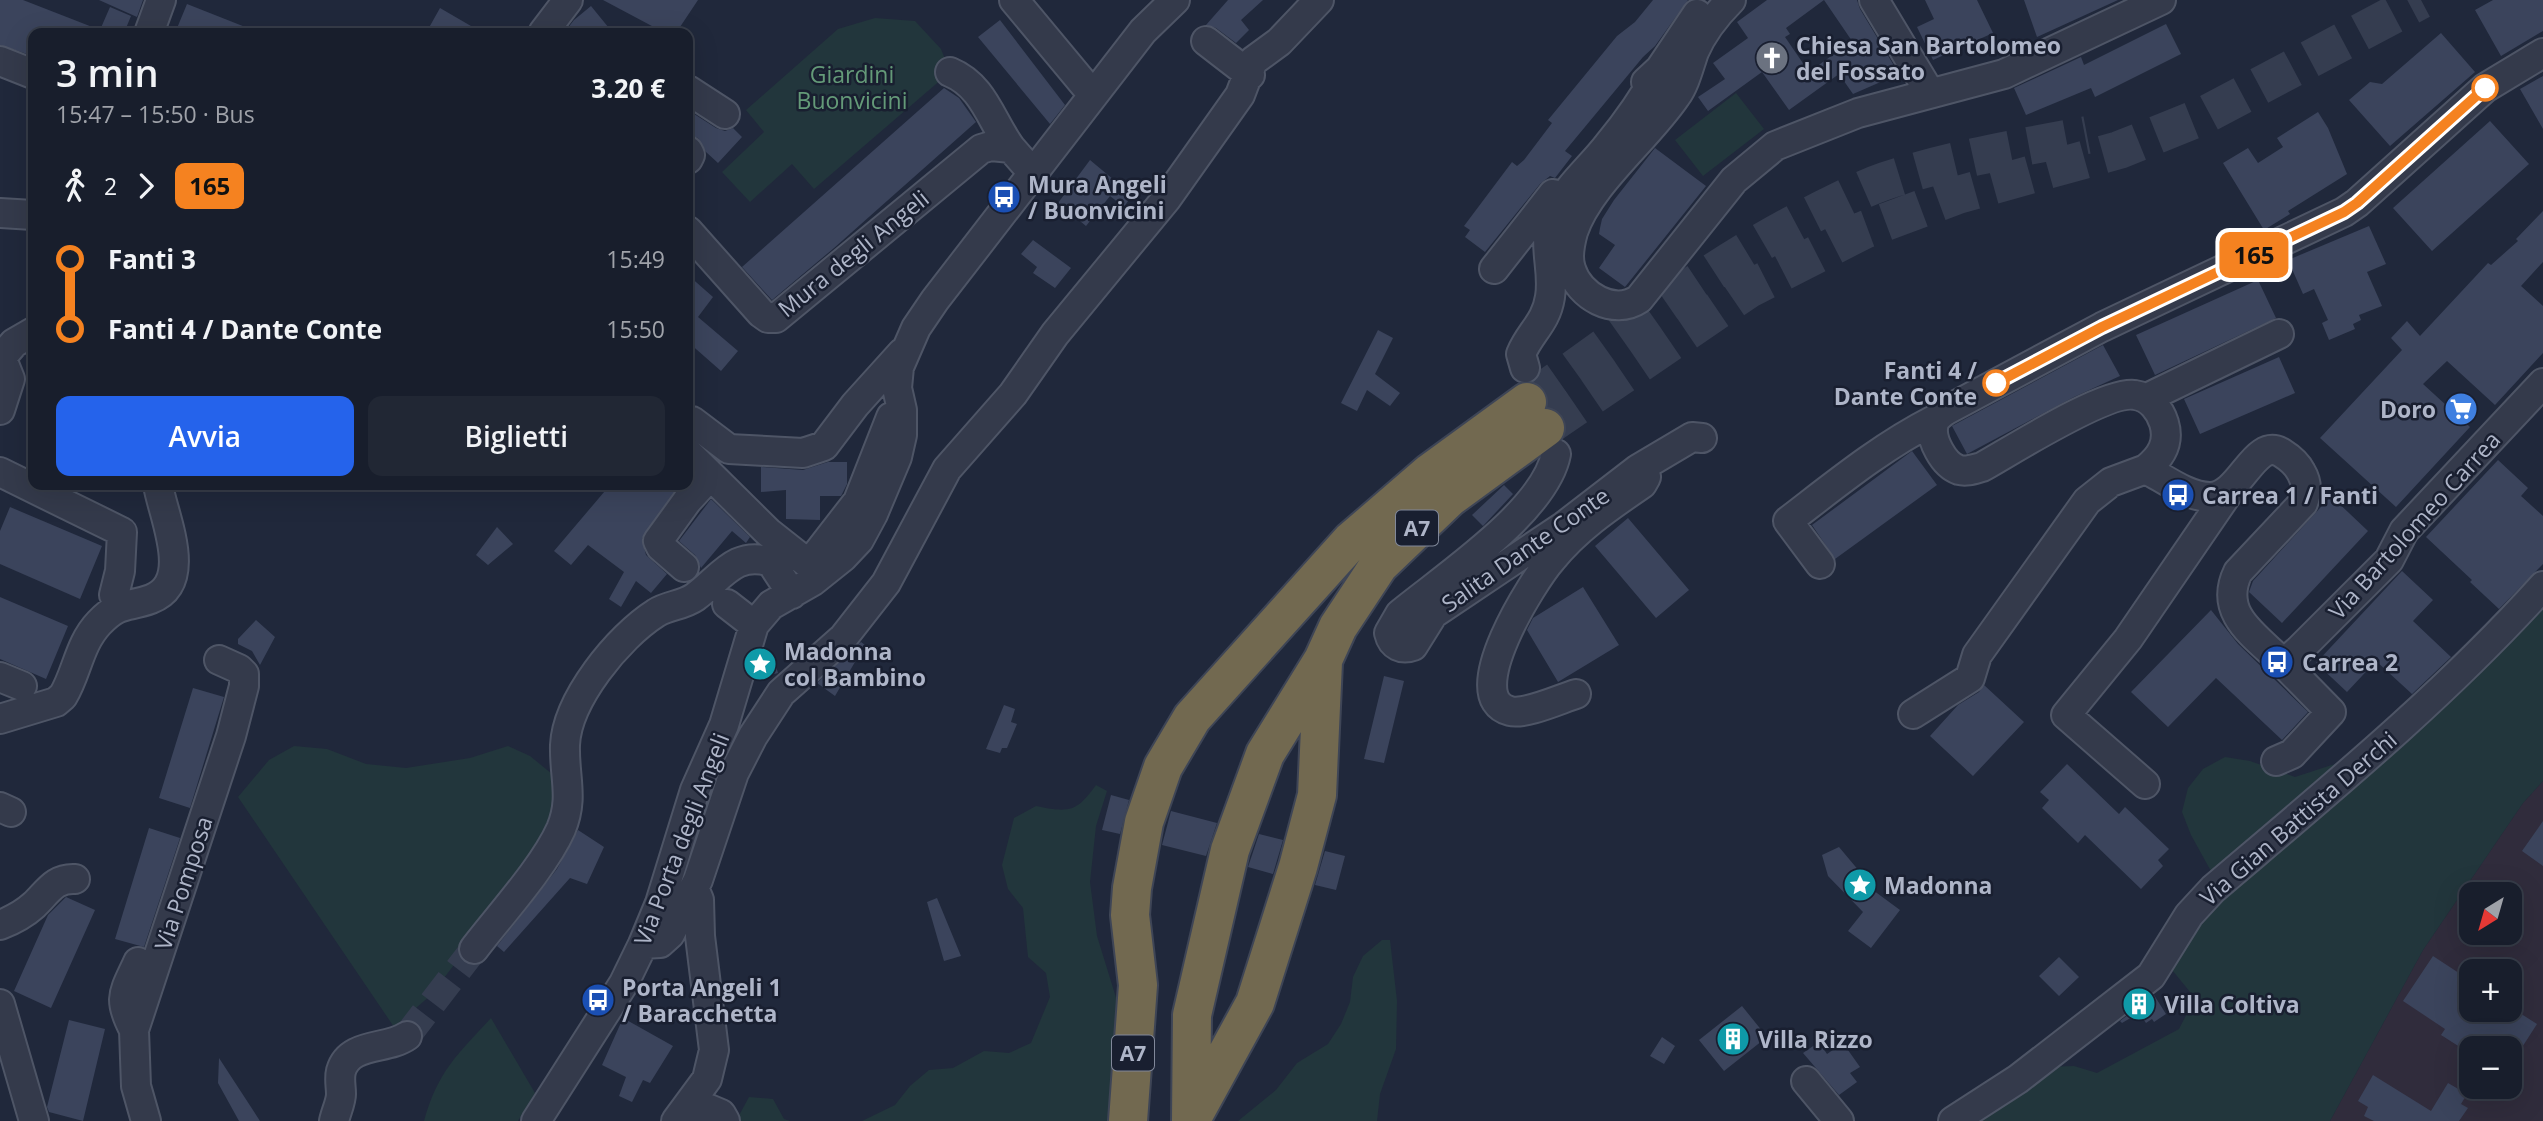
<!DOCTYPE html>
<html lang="it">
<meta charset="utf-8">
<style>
body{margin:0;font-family:"Open Sans",sans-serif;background:#212734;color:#f1f3f6;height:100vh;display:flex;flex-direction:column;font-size:26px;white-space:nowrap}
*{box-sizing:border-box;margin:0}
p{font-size:23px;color:#9fa2a9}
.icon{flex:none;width:38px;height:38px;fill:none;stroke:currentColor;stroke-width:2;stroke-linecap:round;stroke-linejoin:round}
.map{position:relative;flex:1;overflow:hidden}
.side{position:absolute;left:28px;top:28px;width:665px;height:462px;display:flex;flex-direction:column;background:#181e2c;border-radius:14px;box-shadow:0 7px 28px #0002,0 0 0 2px #363c48}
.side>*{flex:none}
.badge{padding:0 14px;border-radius:10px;font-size:24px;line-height:46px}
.needle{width:46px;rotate:217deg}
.fabs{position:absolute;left:2459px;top:882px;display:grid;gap:14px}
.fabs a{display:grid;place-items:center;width:63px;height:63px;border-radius:14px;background:#181e2c;box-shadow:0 7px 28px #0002,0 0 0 2px #363c48;font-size:35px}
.map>.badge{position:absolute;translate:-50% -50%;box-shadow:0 0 0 4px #fff}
.legs{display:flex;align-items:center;gap:10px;height:77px;padding:0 28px;font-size:23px}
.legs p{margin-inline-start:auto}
.summary{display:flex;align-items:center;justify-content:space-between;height:119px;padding:0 28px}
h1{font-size:38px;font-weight:600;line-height:52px}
.primary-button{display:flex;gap:14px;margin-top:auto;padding:14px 28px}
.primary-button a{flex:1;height:80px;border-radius:14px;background:#2563eb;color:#fff;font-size:28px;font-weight:600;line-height:80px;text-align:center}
.primary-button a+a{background:#212734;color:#f1f3f6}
ul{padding:0 28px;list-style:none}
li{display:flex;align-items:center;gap:24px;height:70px;font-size:26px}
li i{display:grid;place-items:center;width:10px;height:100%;margin:0 9px;background:currentColor}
li i::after{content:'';width:18px;height:18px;margin:-9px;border:5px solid;border-radius:50%;background:#181e2c}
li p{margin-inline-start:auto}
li:first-child i{background:linear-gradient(#0000 50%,currentColor 0)}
li:last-child i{background:linear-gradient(currentColor 50%,#0000 0)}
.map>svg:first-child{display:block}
</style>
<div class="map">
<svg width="2543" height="1121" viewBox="0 0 2543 1121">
<rect width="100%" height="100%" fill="#20283b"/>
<path fill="#302c3c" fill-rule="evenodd" d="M2543,781V1121H2330L2423,950L2523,803ZM2471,894H2510V933H2471ZM2471,971H2510V1010H2471ZM2471,1048H2510V1087H2471Z"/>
<path fill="#22363c" d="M875,18L915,21L941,49L950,72L814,189L792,164L750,202L722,172L764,132L746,110L838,29Z
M1736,93L1764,129L1703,176L1675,140Z
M2543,598V781L2523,803L2423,950L2330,1121H1972L2045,1067L2074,1066L2097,1073L2179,1029L2195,998L2168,965L2212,873L2191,835L2182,812L2188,788L2203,769L2225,757L2250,761L2295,777L2341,762Z
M294,746L327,749L366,764L406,768L470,758L508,746L530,756L557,778L553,817L531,864L431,995L394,1027L238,797L269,760Z
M1096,785L1107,791L1096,826L1090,882L1097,936L1126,1030L1111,1121H862L895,1105L910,1086L929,1070L953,1068L984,1051L1009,1053L1031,1043L1050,997L1046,973L1028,957L1023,908L1008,889L1002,865L1014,818L1036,806C1069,813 1077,812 1096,785Z
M1382,940H1390L1397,1001L1396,1049L1380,1094L1377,1121H1238L1276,1090L1297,1063L1328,1044L1341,1024L1350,1002L1353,977L1363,956Z
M491,1018L535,1093L518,1121H424C438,1071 457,1055 491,1018Z
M749,1097L773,1099L784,1119L790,1121H736Z"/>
<path fill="#3b445c" d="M0,0H23L100,30L110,7L131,16L124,33H33V56L0,45Z
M99,0H143L137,17Z
M603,0H698L676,33H665Z
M1228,0H1263L1241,20L1249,30L1236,43L1216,28L1206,25Z
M1653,0H1688L1655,46L1643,57L1565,151L1572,156L1555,178L1550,176L1540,184L1485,252L1465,237L1470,230L1464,226L1512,162L1517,166L1524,160L1552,123L1548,120L1617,36L1635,22Z
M1767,0H1824L1786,28L1790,34L1785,37L1809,72L1852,41L1824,0H1857L1860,9L1899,74L1853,94L1839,74L1789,110L1762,72L1708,111L1698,97L1725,79L1713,63L1748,38L1737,22Z
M1925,0H1977L1993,33L1933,60L1917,27L1934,19Z
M2024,0H2118L2037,37Z
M2493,0H2543V31L2501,56L2475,10Z
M187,4L258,32V33H175Z
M591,6L613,33H564L574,20Z
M440,8L483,33H426Z
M1000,20L1065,105L1050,124L978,37Z
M2166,24L2181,54L2095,97L2091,88L2026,115L2014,88L2081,57L2084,65Z
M2441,33L2475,72L2390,146L2349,100L2370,82L2382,84Z
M2543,76V129L2520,89Z
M944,88L959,98L976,122L834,248L772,300L742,267Z
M688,110L716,128L725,131L733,128L742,137L718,163L706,152L698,138L688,135Z
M2318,112L2328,128L2347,174L2288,211L2290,214L2264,230L2223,163L2248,148L2258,163L2283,147L2277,138Z
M2490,121L2529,164L2432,251L2393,208Z
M1655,148L1706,186L1625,287L1599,268L1615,245L1599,234L1600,228L1602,219L1614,200Z
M1090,160L1132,195L1124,207L1110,196L1086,226L1058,203Z
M2543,211V262L2521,286L2543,306V353L2495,405L2447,361L2423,384L2470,427L2396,507L2320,438L2402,350L2391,338L2407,321L2420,336L2488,263L2491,265L2518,241L2516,239Z
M2369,226L2386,264L2367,272L2382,306L2359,315L2361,320L2353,324L2355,329L2329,340L2322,323L2328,320L2314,289L2303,294L2288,260Z
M1033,240L1071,268L1055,288L1033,273L1037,267L1021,254Z
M688,275L713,297L698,317L738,351L721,371L688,342Z
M2258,280L2276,318L2155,375L2136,335Z
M1378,330L1393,338L1375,374L1400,393L1390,406L1367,390L1357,411L1341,403Z
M2103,345L2120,376L2074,397L1967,454L1952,426Z
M2279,357L2295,393L2200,434L2184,399Z
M1912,451L1937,485L1835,559L1812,525Z
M2498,460L2528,488L2521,496L2543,516V564L2499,609L2470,582L2472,580L2426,537Z
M828,462H847V484L841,496H820V520L786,519V490L761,492V467L803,470Z
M610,485H679L642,539L646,555L667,574L651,593L636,581L621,607L609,599L624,572L588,545L571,565L554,551Z
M1504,485L1513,494L1483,526L1472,515Z
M2331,496L2368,531L2282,623L2249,592L2253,581Z
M711,499L750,537L746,543L732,531L701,568L695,555L679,541Z
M10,507L102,546L80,599L0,564V531Z
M1628,518L1689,590L1656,618L1595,546Z
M497,527L513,544L488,565L476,555Z
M2402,571L2433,600L2413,621L2451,657L2412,694L2376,661L2347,692L2316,663Z
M1583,587L1619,645L1558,682L1527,630L1533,618Z
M0,597L68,626L46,679L0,659Z
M2211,610L2238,644L2308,712L2282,740L2216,678L2168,727L2131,692Z
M256,620L275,637L260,665L252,651L238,644V639Z
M861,642L865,645L835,696L817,683Z
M772,652L778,673L763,677L760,664L762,655Z
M1384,676L1404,681L1384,763L1364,759Z
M1984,685L2024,722L1973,776L1930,736L1958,705L1979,692Z
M193,688L224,697L190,808L159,798Z
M1004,705L1015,709L1011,722L1017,724L1007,748H1002L1000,753L986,749Z
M2067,764L2119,814L2125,807L2169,849L2158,860L2163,866L2141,889L2085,835L2078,843L2042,808L2049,800L2040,792Z
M1111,795L1129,800L1120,834L1102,830Z
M1171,811L1217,823L1206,856L1162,845Z
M2543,821V866L2522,851Z
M149,828L180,838L144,947L115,939Z
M578,830L604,847L587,884L570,878L504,952L497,946L557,869Z
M1259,834L1283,840L1273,874L1248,867Z
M1839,847L1865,878L1862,882L1900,910L1871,948L1848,931L1863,912L1828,876L1822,855Z
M1325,851L1345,856L1336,890L1315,885Z
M66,897L95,910L51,1008L14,991L48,915Z
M937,898L961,956L944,961L927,902Z
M2433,956L2471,981V1010H2515L2537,1024L2510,1066V1048H2476L2467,1043L2463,1049L2441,1035L2445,1029L2403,1001Z
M2059,957L2079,977L2059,996L2039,976Z
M2154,995L2166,1014L2154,1022L2152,1019L2146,1023L2139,1013L2122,1023L2120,1021Z
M1742,1006L1767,1037L1724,1071L1699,1040Z
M623,1018L673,1046L650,1083L643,1080L632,1102L619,1096L626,1077L602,1065Z
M69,1020L105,1029L83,1121L49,1112L47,1107Z
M1662,1037L1675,1046L1664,1064L1650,1056Z
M1819,1042L1827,1054L1843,1043L1860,1067L1850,1073L1857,1082L1839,1095L1803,1053Z
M219,1058L260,1121H239L218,1083Z
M2373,1075L2431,1111L2448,1083L2467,1094L2461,1104L2468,1108L2459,1121H2374L2364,1116L2368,1107L2358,1101Z"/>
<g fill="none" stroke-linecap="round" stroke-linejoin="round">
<path stroke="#353d50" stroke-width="28" stroke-dasharray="28 14" stroke-linecap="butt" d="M407,1036L474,949"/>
<path stroke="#353d50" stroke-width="38" stroke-dasharray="38 19" stroke-linecap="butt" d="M1527,402C1622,336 1714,263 1817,212C1839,201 1862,189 1885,181C1951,159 2019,148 2087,135
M1545,428L1749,289L1864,230L1958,195L2119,150L2201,117L2421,0"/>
<defs>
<path id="minor" d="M1014,0L1093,95
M1731,0C1715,16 1703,31 1694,52C1689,66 1685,84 1676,96C1647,139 1589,184 1573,232C1570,243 1567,258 1571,269C1579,296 1614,316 1639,299L1734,180L1775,146L1858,113L2004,74L2161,0
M1874,0L1930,93
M149,33L161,0
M543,33L568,0
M1206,41L1250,75
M2543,53L2485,88L2357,203L2344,212L2102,327L1945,411C1941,414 1935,418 1934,423C1929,439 1944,465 1959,470C1967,472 1974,469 1982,467C2011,451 2106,390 2135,395C2150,397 2160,410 2164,423C2170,443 2161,457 2146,469C2165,479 2188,497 2210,497C2241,497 2254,436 2282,453C2290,458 2297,464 2301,472C2307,482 2307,493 2303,503L2238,572C2218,613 2254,635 2281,661L2290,658L2299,650L2389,560L2404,531L2543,383
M0,61L33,74
M950,72C984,86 991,121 1011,148
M1646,82L1660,69L1697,14
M688,90L725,114
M688,151L690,155L688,159
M0,213L33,215
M688,231L761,313L768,318H776L981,149L991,146L1011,148L1032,172
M1494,269L1553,194
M0,354L10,379L0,410
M2,357L14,343L33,332
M1525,368L1521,354C1530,332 1546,323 1550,297C1555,267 1540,243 1555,212C1567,187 1591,167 1608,145C1628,121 1645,96 1660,69
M2147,398L2279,334
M692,421L729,449L803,453L824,446L855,405L902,353
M688,453L768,532L806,562L813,559L858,501L891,417
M1556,454C1545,511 1445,577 1400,614L1389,633C1392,646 1402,650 1413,646L1433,614L1564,526L1638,469L1644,471L1646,477L1642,484C1610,506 1577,528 1552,559C1534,579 1458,698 1510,711C1525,715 1560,699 1576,694
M1638,469L1692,437L1702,438
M0,472L122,532L120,571L114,595L120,605
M1820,564L1788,521C1835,485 1881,447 1934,420
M684,567L661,547L658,541L687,501L709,477
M727,604L754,625
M0,677L22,686
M1913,714L1970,678L1977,655L2087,501L2111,482L2146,469
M0,719L56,702L63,696C77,673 79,644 99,623C120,601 127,608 151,599C195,582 163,516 158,485
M2276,761L2292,754L2331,712L2281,661
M2145,784L2066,715L2128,639L2228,493
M0,807L11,812
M0,925C13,920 24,914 34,905C48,892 54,878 75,879
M643,944L660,943L670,934L698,880L734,773L753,736L781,693L843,638L886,583L947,469L1013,394L1055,334L1167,198L1240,95L1253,61L1279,42L1319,0
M474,949C500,915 544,867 561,829C574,798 564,777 565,745C567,700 618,637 656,613C668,605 682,606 695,597C721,578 735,550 771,562L792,594
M0,1004L34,1121
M134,1030C117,998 124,993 138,962
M1806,1081L1839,1121
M146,1121L136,1086L134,1030L231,736L244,686V674L239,669L219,660
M334,1121C336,1112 341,1102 341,1094C341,1086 339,1079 341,1071C349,1042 387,1050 407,1036
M536,1121L624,983L643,944L660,903L695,790L724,725L754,625L771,605L813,581L843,557L859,540L873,514L897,457L902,435V410L897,388L899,367L916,328L935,300L1143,31L1175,0
M676,1121L707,1079L714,1050L700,936L699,900L694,888
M699,1121L709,1109L721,1114L725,1121
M1953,1121L2018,1079L2151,976L2189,915L2213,889C2327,792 2443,697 2543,586"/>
<path id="highway" d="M1193,1116L1255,1003L1298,867L1317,795L1323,662
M1128,1121L1138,985L1130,915L1132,888L1144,822L1163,767L1192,718L1351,541L1431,472L1527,402
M1191,1121L1192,1015L1230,850L1265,754L1323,660L1338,627L1379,565L1449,498L1545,428"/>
</defs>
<use href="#minor" stroke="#4e5566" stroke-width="32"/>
<use href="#highway" stroke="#3e4556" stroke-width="42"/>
<use href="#minor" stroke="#343a4b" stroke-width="28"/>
<use href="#highway" stroke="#726950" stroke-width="38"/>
</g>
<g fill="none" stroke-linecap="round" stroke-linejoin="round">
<defs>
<path id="line-1" d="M1996,383L2102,327L2344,212L2357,203L2485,88"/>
</defs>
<use href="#line-1" stroke="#fff" stroke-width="16"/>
<use href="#line-1" stroke="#f58220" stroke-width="10"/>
</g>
<defs>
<symbol id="church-disc" viewBox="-11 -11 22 22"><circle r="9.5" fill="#6b7280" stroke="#191f30"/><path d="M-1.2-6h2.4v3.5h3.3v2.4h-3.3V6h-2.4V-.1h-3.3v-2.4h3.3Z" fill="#fff"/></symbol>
<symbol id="bus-disc" viewBox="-11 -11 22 22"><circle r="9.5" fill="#1a4fb4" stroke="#191f30"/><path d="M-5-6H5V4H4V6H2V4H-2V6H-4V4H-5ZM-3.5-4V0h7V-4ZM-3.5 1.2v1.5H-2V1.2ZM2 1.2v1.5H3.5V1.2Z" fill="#fff"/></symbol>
<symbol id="supermarket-disc" viewBox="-11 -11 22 22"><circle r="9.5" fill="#3f7fe0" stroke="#191f30"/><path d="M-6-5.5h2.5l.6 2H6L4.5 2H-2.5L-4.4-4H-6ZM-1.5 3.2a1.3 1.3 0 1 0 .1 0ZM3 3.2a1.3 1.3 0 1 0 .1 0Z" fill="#fff"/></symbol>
<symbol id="sight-disc" viewBox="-11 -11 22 22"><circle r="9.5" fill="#0f9aa8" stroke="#191f30"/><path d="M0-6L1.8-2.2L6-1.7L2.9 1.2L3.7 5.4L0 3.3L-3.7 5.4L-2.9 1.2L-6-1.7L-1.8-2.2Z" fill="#fff"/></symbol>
<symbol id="building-disc" viewBox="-11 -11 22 22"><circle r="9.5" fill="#0f9aa8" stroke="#191f30"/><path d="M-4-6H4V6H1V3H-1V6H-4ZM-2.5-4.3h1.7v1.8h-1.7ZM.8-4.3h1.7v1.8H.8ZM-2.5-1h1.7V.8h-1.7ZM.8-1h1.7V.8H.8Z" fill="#fff"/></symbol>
</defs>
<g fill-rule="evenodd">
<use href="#church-disc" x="1753" y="39" width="38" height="38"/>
<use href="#bus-disc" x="985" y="178" width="38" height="38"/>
<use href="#supermarket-disc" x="2442" y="390" width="38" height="38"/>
<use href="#bus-disc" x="2159" y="476" width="38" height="38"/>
<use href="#bus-disc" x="2258" y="643" width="38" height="38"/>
<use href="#sight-disc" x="741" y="645" width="38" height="38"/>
<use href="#sight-disc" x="1841" y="866" width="38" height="38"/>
<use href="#bus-disc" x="579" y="981" width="38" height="38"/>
<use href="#building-disc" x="2120" y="985" width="38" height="38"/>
<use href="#building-disc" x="1714" y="1020" width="38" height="38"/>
</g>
<g fill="#fff" stroke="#f58220" stroke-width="3.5">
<circle cx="2485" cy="88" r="12"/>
<circle cx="1996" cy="383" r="12"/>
</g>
<g text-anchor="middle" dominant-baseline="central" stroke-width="5" stroke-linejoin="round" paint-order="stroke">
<g fill="#191f30" stroke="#81889a" stroke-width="2">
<rect x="1396" y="510.5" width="42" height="35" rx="5"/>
<rect x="1112" y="1035.5" width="42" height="35" rx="5"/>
</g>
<g font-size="21" font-weight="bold" fill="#aeb5c8">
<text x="1417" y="528">A7</text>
<text x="1133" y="1053">A7</text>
</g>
<g font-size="23" font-weight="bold" fill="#aeb5c8" stroke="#191f30" text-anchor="start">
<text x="1796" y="45">Chiesa San Bartolomeo<tspan x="1796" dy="26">del Fossato</tspan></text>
<text x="1028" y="184">Mura Angeli<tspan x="1028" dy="26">/ Buonvicini</tspan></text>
<text x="2436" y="409" text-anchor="end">Doro</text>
<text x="2202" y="495">Carrea 1 / Fanti</text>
<text x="784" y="651">Madonna<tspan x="784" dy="26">col Bambino</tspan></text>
<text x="2302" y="662">Carrea 2</text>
<text x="1884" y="885">Madonna</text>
<text x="622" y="987">Porta Angeli 1<tspan x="622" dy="26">/ Baracchetta</tspan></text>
<text x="2164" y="1004">Villa Coltiva</text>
<text x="1758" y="1039">Villa Rizzo</text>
</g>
<g font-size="23" fill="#649a78" stroke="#191f30">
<text x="852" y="74">Giardini<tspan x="852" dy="26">Buonvicini</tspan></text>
</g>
<g font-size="23" fill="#aeb5c8" stroke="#191f30">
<text transform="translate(853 253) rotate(-39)">Mura degli Angeli</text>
<text transform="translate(2414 525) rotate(-48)">Via Bartolomeo Carrea</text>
<text transform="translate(1525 549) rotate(-35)">Salita Dante Conte</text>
<text transform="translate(2298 818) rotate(-41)">Via Gian Battista Derchi</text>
<text transform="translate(681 839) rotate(-69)">Via Porta degli Angeli</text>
<text transform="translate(183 883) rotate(-72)">Via Pomposa</text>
</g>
<g font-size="23" font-weight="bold" fill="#aeb5c8" stroke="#191f30" text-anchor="end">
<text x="1977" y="370">Fanti 4 /<tspan x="1977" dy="26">Dante Conte</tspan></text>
</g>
</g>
</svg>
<div class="fabs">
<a><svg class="needle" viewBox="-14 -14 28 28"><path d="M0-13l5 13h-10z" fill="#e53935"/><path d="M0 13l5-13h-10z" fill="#9fa2a9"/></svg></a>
<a>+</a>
<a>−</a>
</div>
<b class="badge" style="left:2254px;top:255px;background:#f58220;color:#111">165</b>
<section class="side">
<div class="summary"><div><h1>3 min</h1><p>15:47 – 15:50 · Bus</p></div><b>3.20 €</b></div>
<div class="legs"><svg class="icon" aria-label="walk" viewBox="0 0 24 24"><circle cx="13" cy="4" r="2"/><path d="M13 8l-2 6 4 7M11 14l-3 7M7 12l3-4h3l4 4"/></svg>2<svg class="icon" aria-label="forward" viewBox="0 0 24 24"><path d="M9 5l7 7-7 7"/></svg><b class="badge" style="background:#f58220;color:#111">165</b></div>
<ul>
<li><i style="color:#f58220"></i><b>Fanti 3</b><p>15:49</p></li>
<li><i style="color:#f58220"></i><b>Fanti 4 / Dante Conte</b><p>15:50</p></li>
</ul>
<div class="primary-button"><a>Avvia</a><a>Biglietti</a></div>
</section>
</div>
